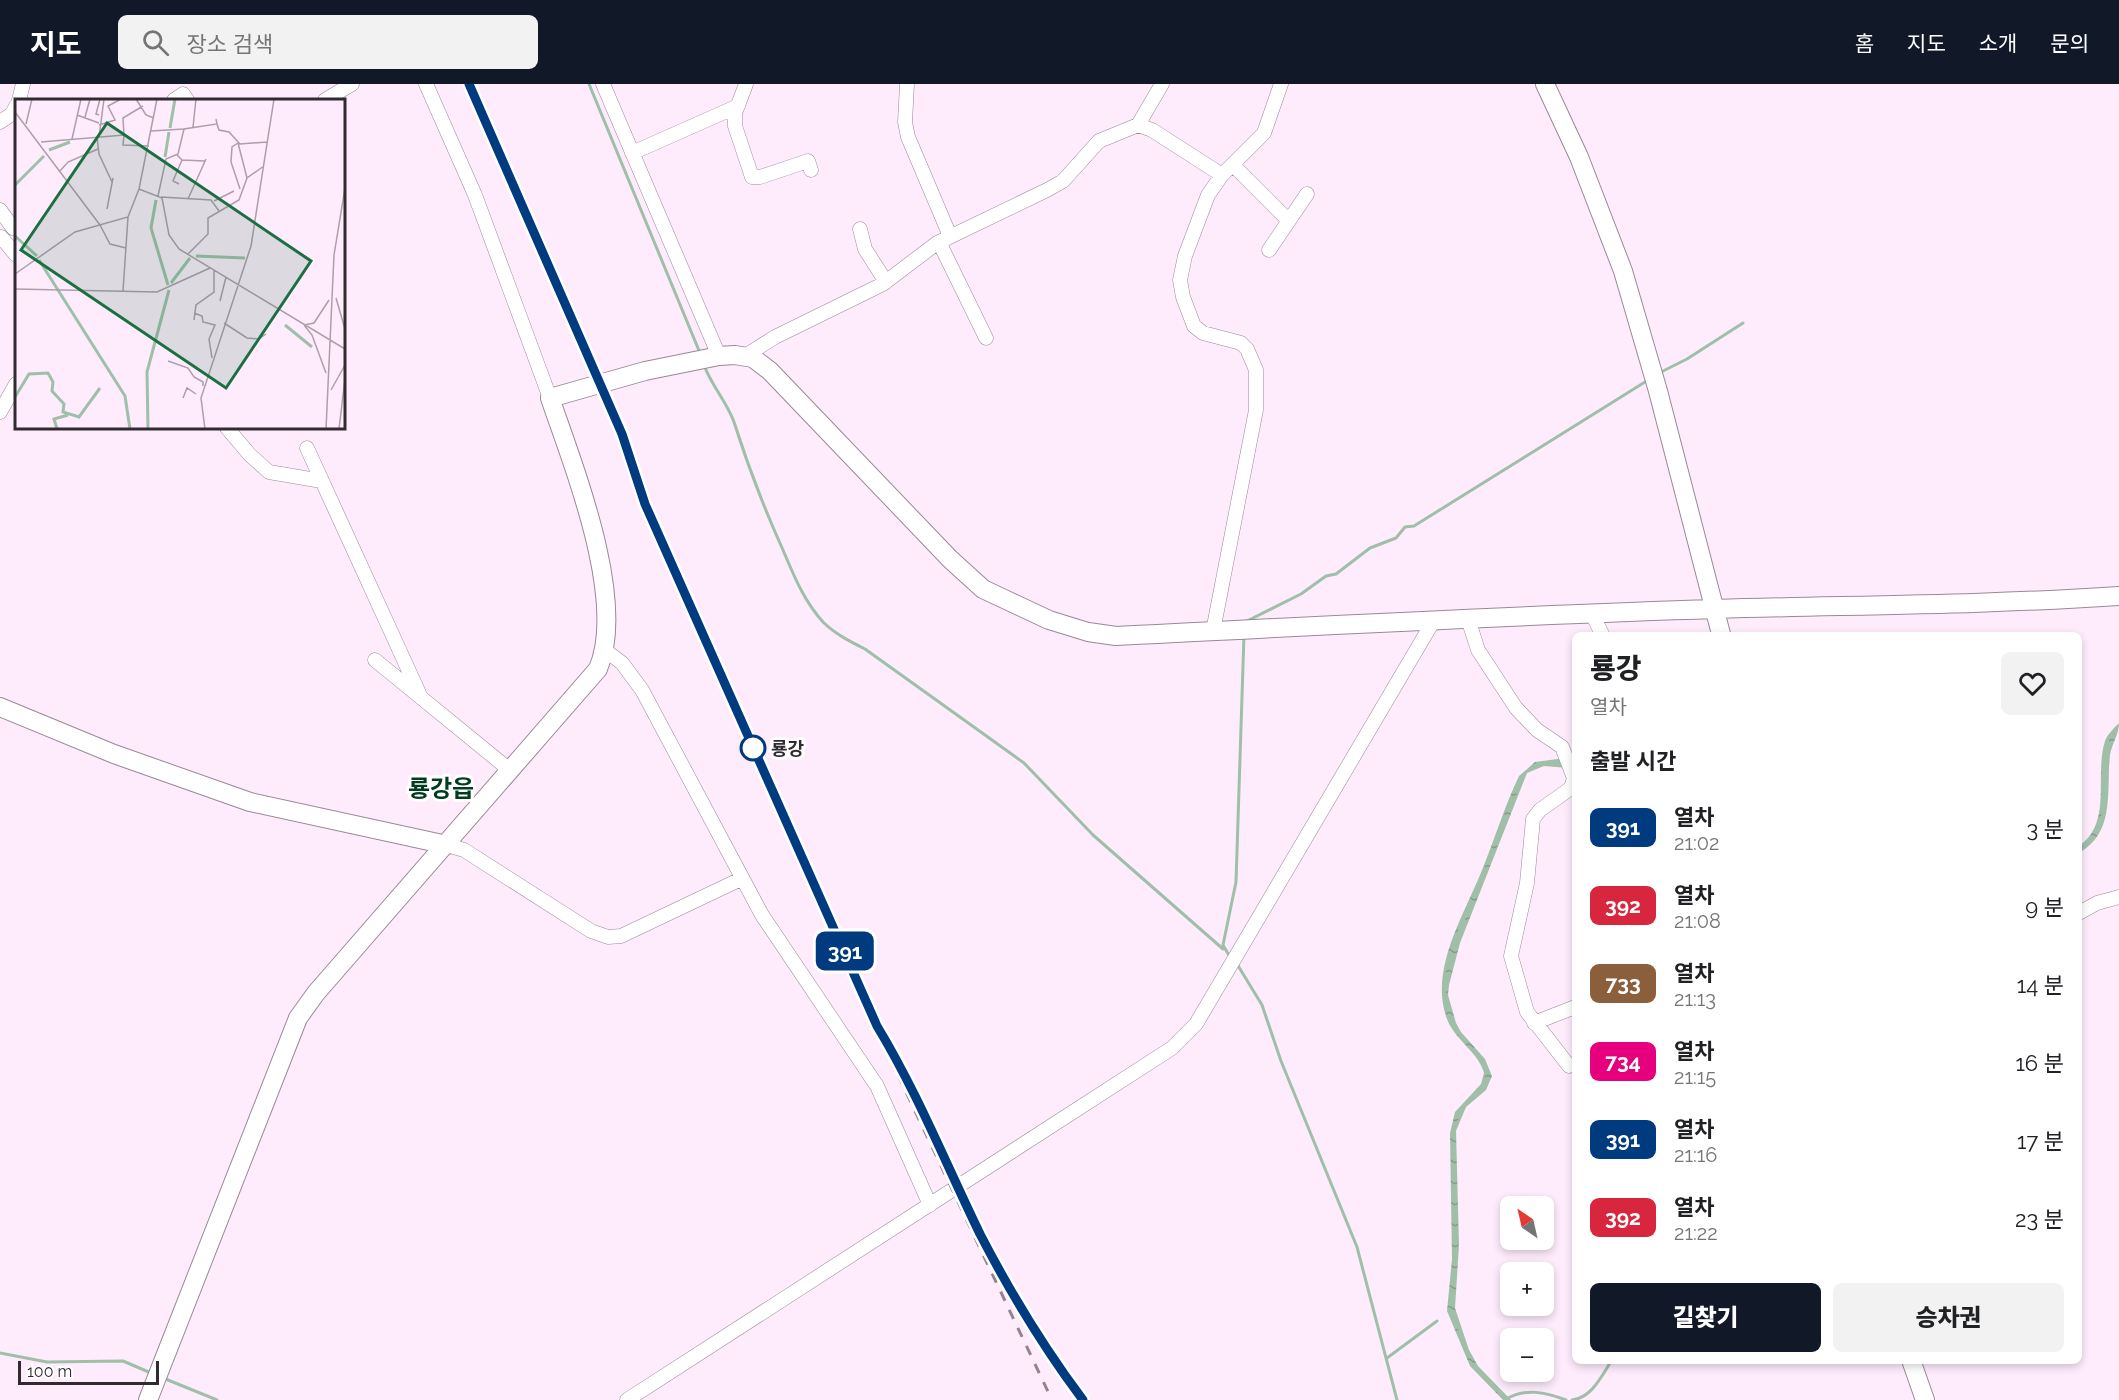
<!DOCTYPE html>
<html lang="ko">
<meta charset="utf-8">
<style>
body{margin:0;font-family:Raleway,"Noto Sans KR",sans-serif;background:#f2f2f2;color:#202124;height:100vh;display:flex;flex-direction:column;font-size:22px;white-space:nowrap}
*{box-sizing:border-box;margin:0}
p{font-size:20px;color:#757577}
.icon{flex:none;width:33px;height:33px;fill:none;stroke:currentColor;stroke-width:2;stroke-linecap:round;stroke-linejoin:round}
.map{position:relative;flex:1;overflow:hidden}
.side{position:absolute;left:1572px;top:548px;width:510px;height:732px;display:flex;flex-direction:column;background:#fff;border-radius:9px;box-shadow:0 3px 9px #0003}
.side>*{flex:none}
.badge{padding:0 12px;border-radius:9px;font-size:21px;line-height:39px}
.needle{width:39px;rotate:326deg}
.fabs{position:absolute;left:1500px;top:1112px;display:grid;gap:12px}
.fabs a{display:grid;place-items:center;width:54px;height:54px;border-radius:9px;background:#fff;box-shadow:0 3px 9px #0003;font-size:30px}
.scale{position:absolute;left:18px;bottom:15px;width:141px;box-sizing:border-box;padding-left:6px;border:3px solid #312a30;border-top:0;font-size:16px;line-height:21px;white-space:nowrap;color:#312a30;-webkit-text-stroke:4px #fff;paint-order:stroke}
.map>.badge{position:absolute;translate:-50% -50%;box-shadow:0 0 0 3px #fff}
h2{padding:0 18px;font-size:22px;line-height:54px}
.round{display:grid;place-items:center;flex:none;width:63px;height:63px;border-radius:9px;background:#f2f2f2}
.overview{display:flex;align-items:center;justify-content:space-between;height:102px;padding:0 18px}
h1{font-size:28px;font-weight:800;line-height:45px}
.cta{display:flex;gap:12px;margin-top:auto;padding:12px 18px}
.cta a{flex:1;height:69px;border-radius:9px;background:#111827;color:#fff;font-size:24px;font-weight:800;line-height:69px;text-align:center}
.cta a+a{background:#f2f2f2;color:#202124}
ul{padding:0;list-style:none}
li{display:flex;align-items:center;gap:18px;height:78px;padding:0 18px}
li div{flex:1}
li b{display:block;font-size:22px}
li em{font-style:normal}
li .badge{min-width:66px;font-weight:700;text-align:center}
header{display:flex;align-items:center;gap:36px;box-sizing:border-box;height:84px;padding:0 30px;background:#111827;color:#fff}
header strong{font-size:28px}
nav{display:flex;gap:33px;margin-inline-start:auto;font-size:21px}
.search{width:420px;height:54px;background:#f2f2f2;display:flex;align-items:center;gap:15px;box-sizing:border-box;padding:0 21px;border-radius:9px;color:#757577;font-size:22px}
.map>svg:first-child{display:block}
</style>
<header>
<strong>지도</strong>
<div class="search"><svg class="icon" aria-label="search" viewBox="0 0 24 24"><circle cx="10" cy="10" r="6"/><path d="M15 15l6 6"/></svg>장소 검색</div>
<nav><a>홈</a><a>지도</a><a>소개</a><a>문의</a></nav>
</header>
<div class="map">
<svg width="2119" height="1316" viewBox="0 0 2119 1316">
<defs>
<pattern id="water-ripples" width="26" height="14" patternUnits="userSpaceOnUse" patternTransform="scale(1.5)"><rect width="26" height="14" fill="#9fbfa9"/><path d="M2 4q2-2 4 0t4 0M15 11q2-2 4 0t4 0" fill="none" stroke="#829b8a"/></pattern>
</defs>
<rect width="100%" height="100%" fill="#feecfc"/>
<path fill="url(#water-ripples)" d="M2119,639C2119,651 2112,659 2110,671C2106,706 2116,748 2079,769V762C2113,739 2094,691 2105,657C2107,651 2114,644 2119,639Z
M1565,674L1568,684L1544,682L1527,689L1460,859L1449,901L1448,911L1456,939L1461,948L1485,975L1492,992L1486,1006L1466,1023L1456,1047L1459,1161L1455,1224L1469,1266L1478,1282L1511,1316H1503L1470,1282L1447,1227L1452,1175L1450,1049L1455,1028L1481,1000L1484,989C1478,966 1452,956 1445,929C1431,880 1467,826 1484,781C1496,751 1505,721 1519,692L1535,678Z"/>
<g fill="none" stroke-linecap="round" stroke-linejoin="round">
<path stroke="#9fbfa9" stroke-width="3" d="M589,0L700,269
M704,281C711,301 727,318 734,338C748,382 764,424 783,466C794,492 804,517 823,538C835,550 851,558 865,565L1024,679L1093,751L1223,865
M1663,287L1687,275L1743,239
M1245,538L1301,510L1326,492L1336,490L1370,464L1396,454L1405,443L1414,442L1645,298
M1230,873L1223,861L1236,798L1244,551
M1237,880L1262,921L1281,977L1357,1163L1397,1316
M0,1269L47,1278L123,1277L151,1289
M1387,1274L1437,1237
M163,1294L217,1316
M1506,1315C1526,1304 1545,1308 1566,1316
M1572,1316C1592,1314 1602,1291 1612,1276"/>
<defs>
<path id="minor" d="M426,0L475,111L550,314
M603,0L719,272
M746,0L735,29V42L752,93H760L808,77L811,86
M907,0L905,38L908,53L950,152
M19,16L23,0
M174,16L183,10L187,16
M325,16L352,0
M0,38L12,30L16,22
M1138,41L1162,0
M632,69L738,22
M1233,81L1289,137
M0,126L13,144
M860,145L865,165L886,198
M1,153L16,171
M939,158L986,254
M1269,166L1307,110
M745,272L775,253L883,200L937,159L1047,106L1063,97L1099,57L1138,41L1152,46L1222,91
M0,328L16,300
M227,344L250,371L269,388L322,397
M307,364L419,609
M1592,530L1602,550
M1468,535L1478,566L1516,624L1537,646L1562,663L1574,694L1571,704L1540,726L1533,735L1527,799L1511,872L1527,928L1569,982
M1213,547L1256,326V286L1247,265L1241,259L1203,249L1194,242L1183,213L1180,196L1185,172L1208,111L1222,91L1264,49L1281,0
M606,567L622,579L642,606L762,831L877,1002L930,1121
M375,576L511,687
M447,761L464,766L591,847L608,853L621,852L741,795
M2079,829L2097,819L2119,813
M1534,939L1575,923
M627,1316L1172,964L1196,940L1434,536"/>
<path id="major" d="M1545,0L1579,73L1623,187L1658,307L1721,550
M0,623L114,670L250,718L447,761
M1911,1276L1925,1316
M148,1316L298,934L316,909L598,585C627,516 574,384 550,314L645,287L719,272L735,271L753,274L770,287L950,475L983,505L1049,536L1088,548L1116,552C1316,542 1516,531 1716,525C1850,521 1985,521 2119,512"/>
</defs>
<use href="#minor" stroke="#998997" stroke-width="15"/>
<use href="#major" stroke="#998997" stroke-width="20"/>
<use href="#minor" stroke="#fff" stroke-width="14"/>
<use href="#major" stroke="#fff" stroke-width="18"/>
<path stroke="#91858f" stroke-width="3" stroke-dasharray="10 10" stroke-linecap="butt" d="M469,0L622,350L645,420L906,1008L1052,1316
M991,1170L1035,1246L1083,1316"/>
</g>
<g fill="none" stroke-linecap="round" stroke-linejoin="round">
<defs>
<path id="line" d="M469,0L622,350L645,420L877,942C917,1008 946,1080 980,1150C1010,1208 1044,1264 1083,1316"/>
</defs>
<use href="#line" stroke="#fff" stroke-width="14"/>
<use href="#line" stroke="#003b80" stroke-width="9"/>
</g>
<circle fill="#fff" stroke="#003b80" stroke-width="3" cx="753" cy="664" r="12"/>
<g text-anchor="middle" dominant-baseline="central" stroke-width="6" stroke-linejoin="round" paint-order="stroke">
<g font-size="18" font-weight="bold" fill="#312a30" stroke="#fff" text-anchor="start">
<text x="771" y="664">룡강</text>
</g>
<g font-size="24" font-weight="bold" fill="#003c1e" stroke="#fff">
<text x="441" y="704">룡강읍</text>
</g>
</g>
<g transform="translate(15 15)">
<rect width="330" height="330" fill="#feecfc"/>
<path fill="none" stroke="#9fbfa9" stroke-width="3" d="M155,29L160,0M34,51L55,43M150,58L154,33M0,86L29,57M141,101L136,129L153,186M0,137L22,157M181,157L230,159M24,161L110,297L115,330M156,184L175,159M270,226L297,248M0,298L14,275L33,274L38,283L37,292L49,305L48,313L64,318L85,289M42,330L39,320L53,316M133,330L132,273L154,191"/>
<path fill="none" stroke="#ac9eaa" stroke-width="1.5" d="M121,0L131,16L139,19M0,13L85,126M62,16L84,24M84,16L81,15L85,0M70,18L75,0M11,25L17,0M202,25L204,31L214,33L225,45L252,43M84,26L100,21L93,7L106,0M178,28L181,0M136,32L169,30M109,36L108,19L128,7M82,38L84,55L97,83M84,38L89,0M57,40L66,0M26,43L109,36L108,46L134,47M223,44L217,48L216,63L225,90M223,44L232,79M162,56L167,61L158,82L164,85M167,61L190,62M44,73L53,63L83,50M124,90L142,0M143,97L151,60L163,55L169,30L202,25L201,20M146,98L196,101L204,112M173,100L191,60M199,102L219,92M92,110L98,79M85,126L95,145L111,149M173,155L193,135V119L224,101L232,79L249,67M0,175L60,133L113,118L124,90L147,99L154,136L164,150L330,250M0,190L142,193L195,169M108,192L113,118M321,199L330,230M205,202L211,178M179,214L187,217L188,223L200,226L194,240L197,259M179,221L181,206L199,193V171M209,224L232,239L244,240L251,235M289,226L297,236L311,274M289,226L299,224L314,201M153,262L173,269L179,278L188,283V287M316,291L330,266M168,299L172,289L181,295M190,330L186,299L236,147L259,0M311,330L319,156L330,89M324,330L330,280"/>
<path fill="#1b7042" fill-opacity="0.15" stroke="#1b7042" stroke-width="3" d="M92,24L296,162L211,289L6,151Z"/>
<rect width="330" height="330" fill="none" stroke="#312a30" stroke-width="3"/>
</g>
</svg>
<div class="fabs">
<a><svg class="needle" viewBox="-14 -14 28 28"><path d="M0-13l5 13h-10z" fill="#e53935"/><path d="M0 13l5-13h-10z" fill="#757577"/></svg></a>
<a>+</a>
<a>−</a>
</div>
<div class="scale">100 m</div>
<b class="badge" style="left:845px;top:867px;background:#003b80;color:#fff">391</b>
<section class="side">
<div class="overview"><div><h1>룡강</h1><p>열차</p></div><a class="round"><svg class="icon" aria-label="heart" viewBox="0 0 24 24"><path d="M12 20l-8-8c-3-5 5-10 8-4 3-6 11-1 8 4z"/></svg></a></div>
<h2>출발 시간</h2>
<ul>
<li><span class="badge" style="background:#003b80;color:#fff">391</span><div><b>열차</b><p>21:02</p></div><em>3 분</em></li>
<li><span class="badge" style="background:#d7263d;color:#fff">392</span><div><b>열차</b><p>21:08</p></div><em>9 분</em></li>
<li><span class="badge" style="background:#8b5e3c;color:#fff">733</span><div><b>열차</b><p>21:13</p></div><em>14 분</em></li>
<li><span class="badge" style="background:#e6007e;color:#fff">734</span><div><b>열차</b><p>21:15</p></div><em>16 분</em></li>
<li><span class="badge" style="background:#003b80;color:#fff">391</span><div><b>열차</b><p>21:16</p></div><em>17 분</em></li>
<li><span class="badge" style="background:#d7263d;color:#fff">392</span><div><b>열차</b><p>21:22</p></div><em>23 분</em></li>
</ul>
<div class="cta"><a>길찾기</a><a>승차권</a></div>
</section>
</div>
